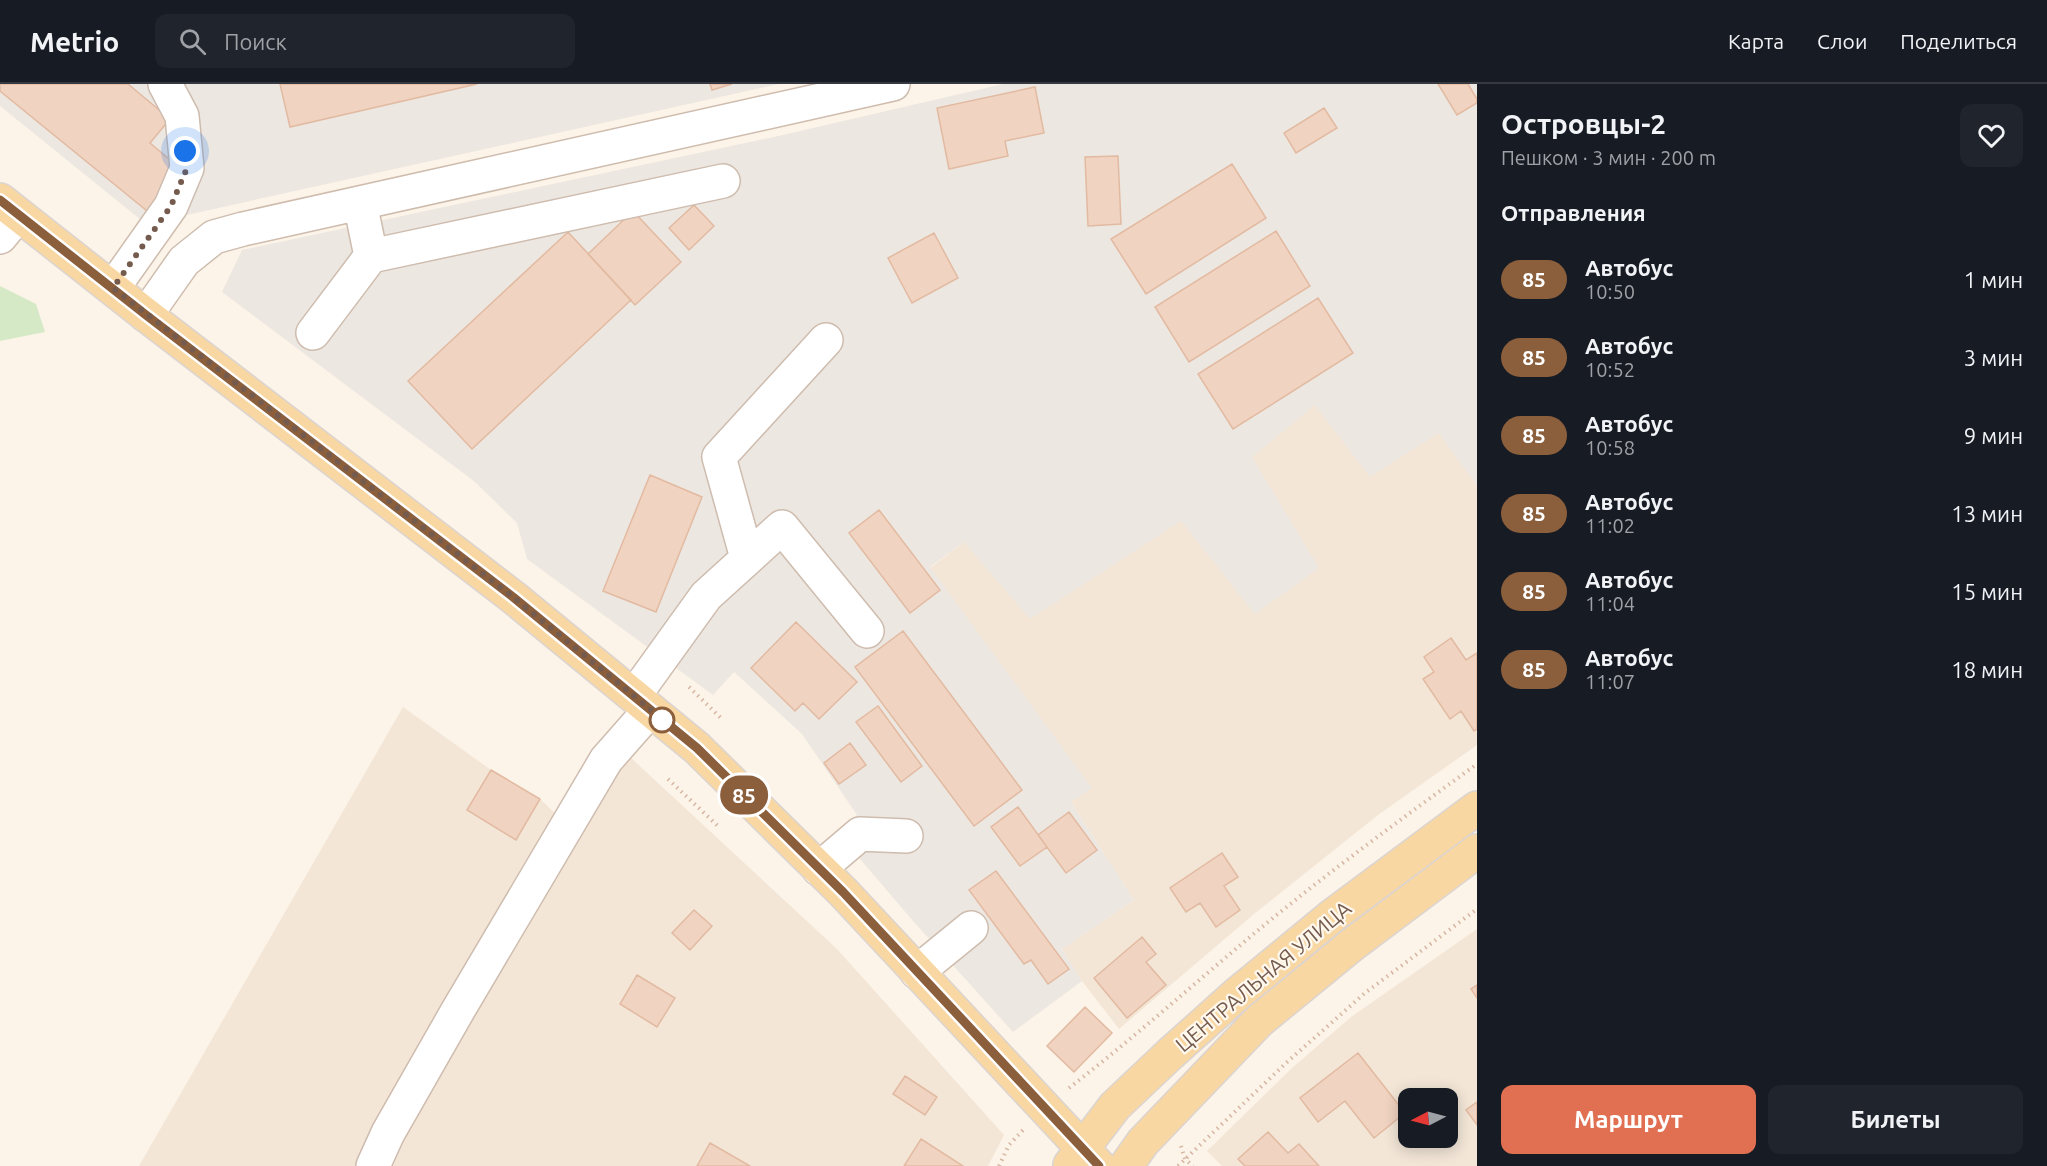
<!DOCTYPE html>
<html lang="ru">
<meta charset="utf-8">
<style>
body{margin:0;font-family:Ubuntu,sans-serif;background:#20242c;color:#f1f3f6;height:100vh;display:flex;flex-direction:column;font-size:22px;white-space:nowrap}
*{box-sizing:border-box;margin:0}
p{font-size:20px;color:#9ea1a6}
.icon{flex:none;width:33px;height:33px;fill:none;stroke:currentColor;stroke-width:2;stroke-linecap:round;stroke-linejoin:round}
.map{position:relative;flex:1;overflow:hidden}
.sheet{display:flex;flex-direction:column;background:#171b24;width:570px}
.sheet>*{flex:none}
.badge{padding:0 12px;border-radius:20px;font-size:21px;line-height:39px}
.needle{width:39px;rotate:264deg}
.tools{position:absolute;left:1398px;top:1004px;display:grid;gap:12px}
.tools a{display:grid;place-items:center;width:60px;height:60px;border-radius:12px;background:#171b24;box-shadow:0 3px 15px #0003;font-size:30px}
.you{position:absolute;width:30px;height:30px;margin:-15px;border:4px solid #fff;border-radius:50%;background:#1a73e8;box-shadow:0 0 0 9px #1a73e833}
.map>.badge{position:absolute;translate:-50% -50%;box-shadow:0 0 0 3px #fff}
h2{padding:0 24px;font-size:22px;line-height:54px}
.round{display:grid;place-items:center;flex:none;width:63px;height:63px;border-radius:12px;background:#20242c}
.head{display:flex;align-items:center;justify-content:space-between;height:102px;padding:0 24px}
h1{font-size:28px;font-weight:600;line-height:45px}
.cta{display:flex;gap:12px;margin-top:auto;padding:12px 24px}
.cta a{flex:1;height:69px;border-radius:12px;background:#e17052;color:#fff;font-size:24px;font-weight:600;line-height:69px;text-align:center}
.cta a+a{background:#20242c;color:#f1f3f6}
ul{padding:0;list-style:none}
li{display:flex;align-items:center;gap:18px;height:78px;padding:0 24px}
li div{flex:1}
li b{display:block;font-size:22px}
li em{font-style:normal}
li .badge{min-width:66px;font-weight:700;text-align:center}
header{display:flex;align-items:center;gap:36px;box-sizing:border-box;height:84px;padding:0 30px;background:#171b24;border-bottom:2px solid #363941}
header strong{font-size:28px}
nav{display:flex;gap:33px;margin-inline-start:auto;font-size:21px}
.search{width:420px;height:54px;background:#20242c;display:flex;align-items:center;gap:15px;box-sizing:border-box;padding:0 21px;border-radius:12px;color:#9ea1a6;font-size:22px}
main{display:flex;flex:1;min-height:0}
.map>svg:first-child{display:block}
</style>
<header>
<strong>Metrio</strong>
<div class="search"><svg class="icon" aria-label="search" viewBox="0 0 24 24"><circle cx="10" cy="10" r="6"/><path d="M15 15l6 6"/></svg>Поиск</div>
<nav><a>Карта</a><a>Слои</a><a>Поделиться</a></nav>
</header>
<main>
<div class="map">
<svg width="1477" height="1082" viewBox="0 0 1477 1082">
<rect width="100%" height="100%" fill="#fcf4e8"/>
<path fill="#f3e6d7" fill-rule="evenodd" d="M1315,321L1440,349L1477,402V661L1378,731L1254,830L1119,945L1082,897L1062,865L1134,816L1071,718L1091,704L930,484L964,458L1030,534L1181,436L1318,484L1251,373Z
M403,623L491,686L540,715L557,731L496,827L375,1045L358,1082H139Z
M631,674L837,865L1004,1051L988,1082H393L406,1053L519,844L609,699Z
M1477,845V1082H1222L1207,1067L1292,984L1351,933ZM1408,1014H1448V1053H1408Z"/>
<path fill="#ede7e1" d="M0,0H779L146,140L0,22Z
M1003,0H1477V402L1439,349L1370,393L1315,321L1252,373L1319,484L1255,530L1181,437L1030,535L964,458L930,483L1092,704L1071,718L1134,816L1062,865L1082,897L1013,948L913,837L836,747L857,731L802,650L734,588L713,611L527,475L517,439L475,398L222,208L242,166L774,53Z"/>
<path fill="#d5e9c7" d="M0,202L36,220L45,248L0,257Z"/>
<path fill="#f0d3c1" stroke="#e2baa1" stroke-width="1.5" d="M0,0H128L170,35L150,59L170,76L173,106L152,131L0,7Z
M280,0H477L290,43Z
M710,0H732L712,6Z
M1438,0H1468L1477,15V19L1457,31Z
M1035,3L1044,49L1005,57L1008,72L949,85L937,24Z
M1324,24L1337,44L1296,69L1284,49Z
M1118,72L1121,140L1088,142L1085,73Z
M1232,80L1266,134L1146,210L1111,155Z
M694,121L714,142L689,166L669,144Z
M633,127L681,178L635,221L588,170Z
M1276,147L1310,202L1189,278L1155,223Z
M568,148L631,216L472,365L408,297Z
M934,149L958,194L912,219L888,174Z
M1318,214L1353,269L1233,345L1198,290Z
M650,391L702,413L656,528L603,507Z
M879,426L940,506L910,529L849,449Z
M796,538L857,598L819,635L803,619L795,627L751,584Z
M903,547L1022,706L974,742L855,583Z
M1451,554L1466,576L1477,569V645L1474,647L1461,627L1450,635L1423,595L1434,588L1424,573Z
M878,622L922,682L901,698L856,638Z
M850,659L866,681L839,700L824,679Z
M491,686L540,715L516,756L467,726Z
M1018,723L1047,763L1020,782L991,743Z
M1069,728L1097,766L1066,789L1038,751Z
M1222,769L1238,793L1224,802L1240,826L1216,843L1200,819L1186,828L1170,804Z
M996,787L1069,885L1048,900L1031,876L1024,880L969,806Z
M694,826L712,842L690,866L672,849Z
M1142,853L1156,870L1146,878L1166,901L1127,934L1094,894Z
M637,891L675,914L657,943L620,920Z
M1477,901V914L1471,905Z
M1085,923L1112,949L1074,988L1047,962Z
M1358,969L1405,1029L1374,1054L1345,1017L1318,1038L1300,1014Z
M905,992L937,1013L925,1031L893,1010Z
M1477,1018V1041L1466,1026Z
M1268,1048L1288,1069L1299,1060L1319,1082H1245L1238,1075Z
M921,1055L963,1082H904Z
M710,1059L750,1082H697Z"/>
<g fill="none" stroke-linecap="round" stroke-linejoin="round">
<defs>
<path id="minor" d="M360,119L371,172L723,97
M0,153L18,131
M113,204L171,122L187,84L182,32L165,0
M146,231L184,177L214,153L243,145L893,0
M313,249L371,172
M747,474L719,373L826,256
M634,612L706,512L782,443L867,547
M819,785L860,750L906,752
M917,888L971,844
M373,1082L388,1049L457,928L606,676L650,626"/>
<path id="major" d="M0,116L146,231L513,513L697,664L843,808L1099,1082
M1070,1081L1115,1022L1170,970L1236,911L1332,832L1477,724
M1126,1082L1143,1058L1259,937L1353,860L1477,767"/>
</defs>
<use href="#minor" stroke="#cebcae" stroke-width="36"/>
<use href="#major" stroke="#dbd4d1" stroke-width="36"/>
<path stroke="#d6b6a3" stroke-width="4" stroke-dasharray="1.5 4.5" stroke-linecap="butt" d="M689,603L723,636
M668,695L720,744
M1069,1004C1135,953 1197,897 1262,843C1331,786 1404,733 1477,680
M1181,1062L1185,1075L1193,1082
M999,1082L1009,1061L1023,1046
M1178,1082L1286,979L1365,909L1477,825"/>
<use href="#minor" stroke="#fff" stroke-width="33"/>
<use href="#major" stroke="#f8d7a3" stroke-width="33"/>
</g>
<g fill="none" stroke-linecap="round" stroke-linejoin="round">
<defs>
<path id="line" d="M0,116L146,231L513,513L697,664L843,808L1099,1082"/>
</defs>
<use href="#line" stroke="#fff" stroke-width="14"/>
<use href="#line" stroke="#8b5e3c" stroke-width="9"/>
<path stroke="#755b4d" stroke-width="6" stroke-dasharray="0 10.8" d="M185,67L187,84L171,122L113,204L513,513L666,638L662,636"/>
</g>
<circle fill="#fff" stroke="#8b5e3c" stroke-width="3" cx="662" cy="636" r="12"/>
<g text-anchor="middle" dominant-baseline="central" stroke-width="4.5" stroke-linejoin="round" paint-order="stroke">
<g font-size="21" fill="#755b4d" stroke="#fef8ee">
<text transform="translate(1263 892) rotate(-40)">ЦЕНТРАЛЬНАЯ УЛИЦА</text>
</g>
</g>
</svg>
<div class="tools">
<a><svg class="needle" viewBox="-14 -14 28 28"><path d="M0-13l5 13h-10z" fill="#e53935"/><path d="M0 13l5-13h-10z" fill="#9ea1a6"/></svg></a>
</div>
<div class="you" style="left:185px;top:67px"></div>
<b class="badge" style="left:744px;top:711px;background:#8b5e3c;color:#fff">85</b>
</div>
<section class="sheet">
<div class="head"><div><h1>Островцы-2</h1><p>Пешком · 3 мин · 200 m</p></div><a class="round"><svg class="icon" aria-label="heart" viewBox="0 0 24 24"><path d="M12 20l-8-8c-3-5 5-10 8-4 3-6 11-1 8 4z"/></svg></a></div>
<h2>Отправления</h2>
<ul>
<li><span class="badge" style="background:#8b5e3c;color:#fff">85</span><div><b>Автобус</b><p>10:50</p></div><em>1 мин</em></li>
<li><span class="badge" style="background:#8b5e3c;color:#fff">85</span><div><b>Автобус</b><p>10:52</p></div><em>3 мин</em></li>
<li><span class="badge" style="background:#8b5e3c;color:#fff">85</span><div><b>Автобус</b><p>10:58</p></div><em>9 мин</em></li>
<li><span class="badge" style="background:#8b5e3c;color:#fff">85</span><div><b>Автобус</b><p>11:02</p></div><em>13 мин</em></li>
<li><span class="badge" style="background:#8b5e3c;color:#fff">85</span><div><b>Автобус</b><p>11:04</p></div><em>15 мин</em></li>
<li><span class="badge" style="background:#8b5e3c;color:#fff">85</span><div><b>Автобус</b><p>11:07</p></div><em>18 мин</em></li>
</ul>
<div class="cta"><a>Маршрут</a><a>Билеты</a></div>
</section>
</main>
